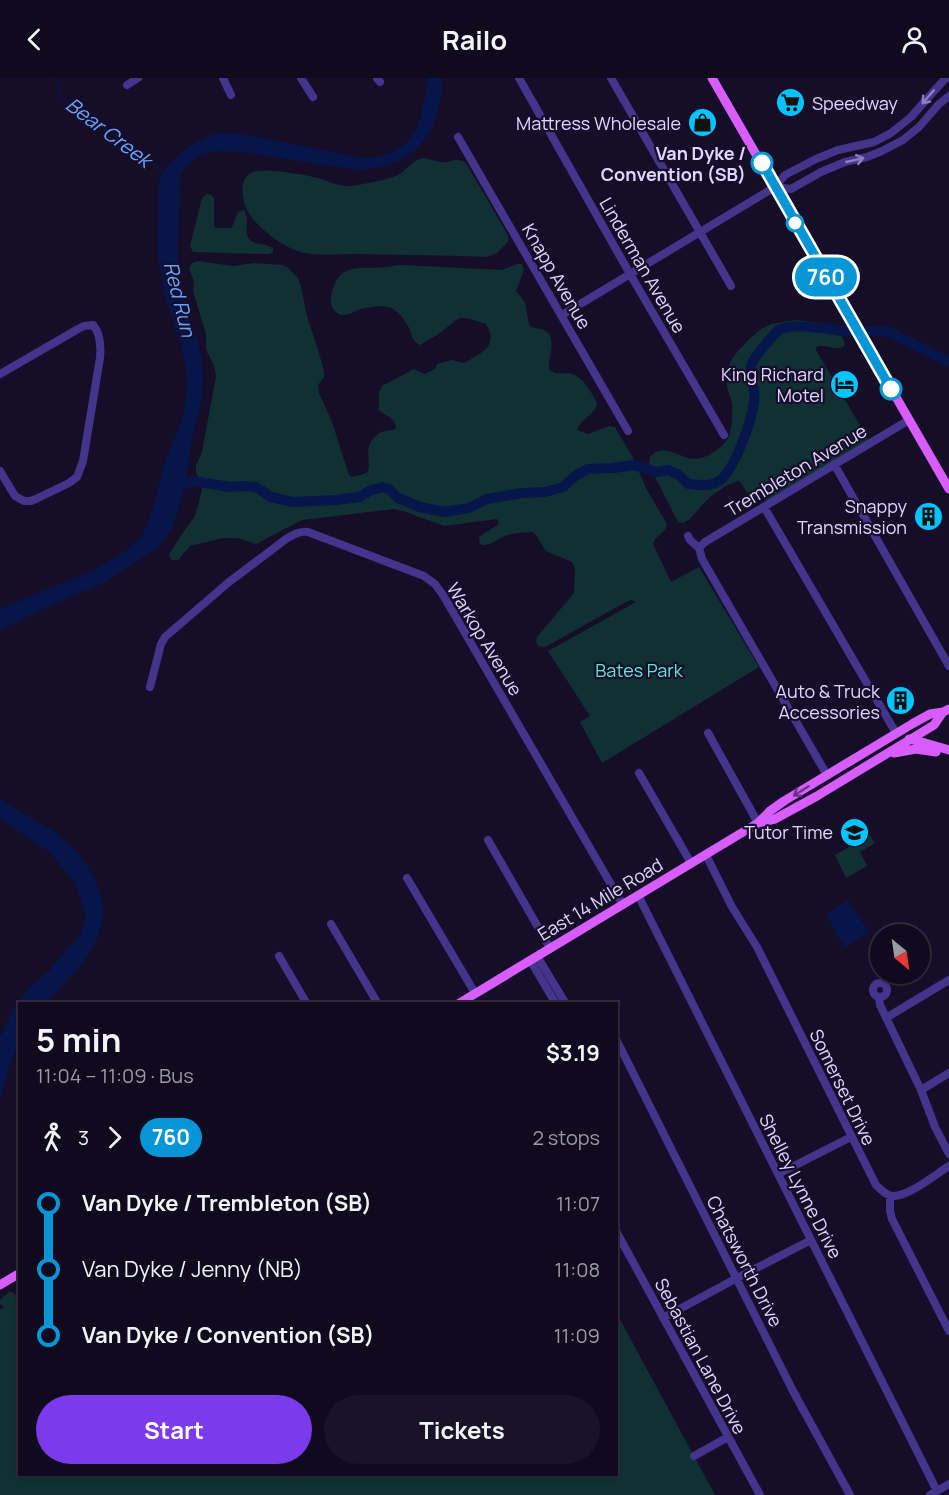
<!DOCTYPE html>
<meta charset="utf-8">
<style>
body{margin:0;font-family:Manrope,sans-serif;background:#191328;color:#f1f3f6;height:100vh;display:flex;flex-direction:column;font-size:22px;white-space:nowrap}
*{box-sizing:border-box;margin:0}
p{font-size:20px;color:#9c9aa4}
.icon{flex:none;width:33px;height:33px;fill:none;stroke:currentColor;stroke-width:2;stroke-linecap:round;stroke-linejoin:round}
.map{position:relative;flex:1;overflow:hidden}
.side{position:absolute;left:18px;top:924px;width:600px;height:474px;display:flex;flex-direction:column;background:#100a1f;border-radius:0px;box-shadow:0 2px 4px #0004,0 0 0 2px #302b3d}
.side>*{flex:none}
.badge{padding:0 12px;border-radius:20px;font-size:21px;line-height:39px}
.needle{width:39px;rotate:151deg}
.buttons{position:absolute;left:870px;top:846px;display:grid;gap:12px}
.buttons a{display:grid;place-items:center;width:60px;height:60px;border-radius:50%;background:#100a1f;box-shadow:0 2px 4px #0004,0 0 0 2px #302b3d;font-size:30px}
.map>.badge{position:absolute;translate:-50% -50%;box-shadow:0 0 0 3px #fff}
.legs{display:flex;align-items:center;gap:9px;height:66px;padding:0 18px;font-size:20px}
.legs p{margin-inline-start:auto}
.headline{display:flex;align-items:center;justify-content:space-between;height:102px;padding:0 18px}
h1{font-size:33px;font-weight:700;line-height:45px}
.cta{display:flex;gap:12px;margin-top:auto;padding:12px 18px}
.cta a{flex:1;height:69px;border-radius:36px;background:#7c3aed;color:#fff;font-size:24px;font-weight:700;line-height:69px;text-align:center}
.cta a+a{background:#191328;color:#f1f3f6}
ul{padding:0 18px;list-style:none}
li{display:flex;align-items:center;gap:21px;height:66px;font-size:22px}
li i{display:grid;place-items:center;width:9px;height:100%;margin:0 8px;background:currentColor}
li i::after{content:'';width:15px;height:15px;margin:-8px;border:4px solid;border-radius:50%;background:#100a1f}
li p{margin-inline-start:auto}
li:first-child i{background:linear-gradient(#0000 50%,currentColor 0)}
li:last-child i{background:linear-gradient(currentColor 50%,#0000 0)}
header{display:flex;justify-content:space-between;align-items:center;height:78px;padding:0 18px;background:#100a1f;font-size:27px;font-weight:700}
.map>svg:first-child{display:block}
</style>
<header><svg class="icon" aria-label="back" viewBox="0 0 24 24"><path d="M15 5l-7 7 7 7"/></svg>Railo<svg class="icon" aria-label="person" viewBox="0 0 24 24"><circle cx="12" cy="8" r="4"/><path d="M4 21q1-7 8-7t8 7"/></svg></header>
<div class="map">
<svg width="949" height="1417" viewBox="0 0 949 1417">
<rect width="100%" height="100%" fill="#160e29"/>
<path fill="#103034" d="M424,80C430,81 434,83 440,84C450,86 455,78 466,85L508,157V164L497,175L487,179C445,177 402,177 359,176C343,176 320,178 305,175C283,171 249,145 244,124C242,113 240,101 251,95C261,89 306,97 318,100C327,103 336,107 345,108C353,109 391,101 398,97C409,91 411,82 424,80Z
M207,116L211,117L214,120V149L217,150H231L233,147L238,134L244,132C251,142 242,154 250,162C256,168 267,165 273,171V174L269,176L193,174L190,168L202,120Z
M198,183L233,188L254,185L282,187L287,189L298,200L301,209L307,238L318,272L324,293V299L318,307L319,315L332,344L349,397L352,399C356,398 362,397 366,395C374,389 360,368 378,356C383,352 391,353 396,351C396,339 386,339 379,332V314L382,308L414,291L425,296L435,291L437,286L452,282L464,285C480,276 500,268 486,246L467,240H461L456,242L440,255L420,267C412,263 413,259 410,252C407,245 400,235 393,231C385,226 370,229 361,231C352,234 345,241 336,234C333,231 332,230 331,226C330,220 332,213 334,208C343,183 366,192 386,189C391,189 395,187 400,187L502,192L517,186H522L524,192L516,213L525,224L529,247C534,251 538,250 544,252C558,259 548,280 549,291C556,298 563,294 572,296C583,299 592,315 597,325C596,337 580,341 577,352L588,356L609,348L615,349L632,378L647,412L667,446C666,455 655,457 653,466L671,504L699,489L759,589L602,685L580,644L590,638L548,573L636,524L631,522L626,524L545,569L538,568L536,563L537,559L574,515L575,491L572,484L546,473L536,457L533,454C525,454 515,455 507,457C497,460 490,470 480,466L479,459L499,446L497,441L444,448L403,433L394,431L302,442L256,466L238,460H222L190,468L178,482H171L169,476L188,447L194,440L198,428L202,411L196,394V387L202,374L216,298L214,288L206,271V256L193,213L194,203L189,191L191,186L194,184Z
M796,242L835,247L845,264L844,268C835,274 826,265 816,269V272L869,363L767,424L760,413L756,419H750L741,405L738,403C725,407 713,416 704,425C697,432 691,443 682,445L678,444L649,387L650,379C661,366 675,376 688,380C703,384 718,373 727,362C732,355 733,333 732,326C731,320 728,314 727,308C726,299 728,288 732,281C737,273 757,252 765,249C774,244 786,244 796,242Z
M870,757L875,765L860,774L867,788L846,800L835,777Z
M9,1214H12L17,1218L15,1223L19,1220L20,1396H616L617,1236L715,1417H0V1232L4,1229L0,1226V1222Z"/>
<path fill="#06164a" d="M428,0H443L439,27L433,48L426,60L415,72L399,83L381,89L362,92L324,87L245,74L215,73L205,75L195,80L184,91L180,99L179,104L180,117L177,179L178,196L181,214L198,266L202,282L203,303L202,322L192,360L185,406L179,429L172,450L159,469L103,505L62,522L0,552V531L95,492L124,474L142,459L149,444L165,384L183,339L186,320L187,303L185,285L182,270L165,218L158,179L159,104L163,94L170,85L187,70L201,62L214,56L226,55L246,57L362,80C416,79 422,45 428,0Z
M0,721C20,735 43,745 62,760C83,776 100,803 103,830C104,844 98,861 90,873C79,893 61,908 46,925L20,926L19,967L13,978L0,1022V960L13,931L30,909L50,892L68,870L75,864L81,856L85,844V833L74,804L50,774L0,741Z
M848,822L869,854L846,869L836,856L827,836Z"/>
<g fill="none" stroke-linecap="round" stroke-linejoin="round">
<path stroke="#06164a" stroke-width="1.5" d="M55,0L62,19L163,94"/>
<path stroke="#06164a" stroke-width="10" d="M172,409L193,403L230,409L244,408L256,409L271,419L293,424L336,422L360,419L369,413L382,409L389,411L398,420L420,429L444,434L469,430L487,421L522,415L545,414L563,409L575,398L588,391L613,390L634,387L656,394L668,392L679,397L688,406C698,407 710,409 719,403C734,394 752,342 754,324C756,312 750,300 751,288C752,281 774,256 779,252C793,243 839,254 857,254C868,254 878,252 889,254L949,284"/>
<path stroke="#44358c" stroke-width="8" d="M223,0L231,17
M301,0L313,19
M377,0L380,4
M519,0L630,196L724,357
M611,0L731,208
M127,7L138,0
M458,59L628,353
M775,109L791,111L821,94L845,84L867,79L882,73L903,62L919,49L939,26L949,18
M562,237L775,109L785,97L816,81L838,72L874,64L891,55L911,39L934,13L946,0
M0,296L78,251L84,248L93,247C101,256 101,269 100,280L83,383L77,399L69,405L38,420L31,423H24L15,418L0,393
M834,386L949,588
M764,429L896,655
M688,458L690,462L699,470L702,481L827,697
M699,470L705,464L909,342
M150,609L161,566L165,559L229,504L286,461C293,457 299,453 308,454L424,498L435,506L443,517L623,827
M708,655L758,745
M639,695L691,785
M488,762L550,870
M706,777L732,829L757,869L876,1107C881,1112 886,1117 892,1118C907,1120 936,1096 949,1088
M407,800L475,915
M638,817L937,1413
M331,846L378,926
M279,878L307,926
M537,878L566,926
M530,882L556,926
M873 912a7 7 0 1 1 14 0a7 7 0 1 1-14 0Z
M879,919L880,927L921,1012L935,1049L949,1076
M886,940L949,902
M616,961L793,1313L850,1417
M921,1012L949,995
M778,1096L851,1059
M890,1118V1133L892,1141L949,1253
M616,1153L760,1417
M663,1240L737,1200L811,1162
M694,1378L728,1359
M930,1417L949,1406"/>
<path stroke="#d75dff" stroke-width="9" d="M712,0L949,411
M909,661L918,663L949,672
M894,675L916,671L936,674
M758,745L775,741L817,718L934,647L943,634L949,631
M458,926L758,745L770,733L784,723L912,646L930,636L943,634
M0,1207L20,1195"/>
</g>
<defs><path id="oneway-shaft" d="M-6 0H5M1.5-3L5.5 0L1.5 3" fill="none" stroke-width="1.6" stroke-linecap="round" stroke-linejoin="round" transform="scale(1.5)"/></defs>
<g stroke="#8a7dc0">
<use href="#oneway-shaft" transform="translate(928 19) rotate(131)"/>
<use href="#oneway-shaft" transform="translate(855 82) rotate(-13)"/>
</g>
<use stroke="#6d3289" href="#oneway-shaft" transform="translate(801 713) rotate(148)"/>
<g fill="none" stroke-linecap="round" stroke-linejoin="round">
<defs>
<path id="line-1" d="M762,85L891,311"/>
</defs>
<use href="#line-1" stroke="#fff" stroke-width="14"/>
<use href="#line-1" stroke="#0696d7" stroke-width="9"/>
</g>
<defs>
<symbol id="supermarket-disc" viewBox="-11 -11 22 22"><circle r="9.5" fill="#02c5ff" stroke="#160e29"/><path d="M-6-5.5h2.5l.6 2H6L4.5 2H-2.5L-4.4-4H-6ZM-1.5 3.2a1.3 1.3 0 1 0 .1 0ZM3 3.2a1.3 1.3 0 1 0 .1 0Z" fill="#111"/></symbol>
<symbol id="shop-disc" viewBox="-11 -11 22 22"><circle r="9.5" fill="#02c5ff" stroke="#160e29"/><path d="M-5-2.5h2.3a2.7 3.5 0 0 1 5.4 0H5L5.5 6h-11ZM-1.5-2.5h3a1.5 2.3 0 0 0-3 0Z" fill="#111"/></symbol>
<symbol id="hotel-disc" viewBox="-11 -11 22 22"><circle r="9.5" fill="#02c5ff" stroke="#160e29"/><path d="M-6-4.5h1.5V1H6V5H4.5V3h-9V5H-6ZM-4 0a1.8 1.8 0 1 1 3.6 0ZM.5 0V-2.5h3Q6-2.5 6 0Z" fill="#111"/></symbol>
<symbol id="building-disc" viewBox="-11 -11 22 22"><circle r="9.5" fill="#02c5ff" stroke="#160e29"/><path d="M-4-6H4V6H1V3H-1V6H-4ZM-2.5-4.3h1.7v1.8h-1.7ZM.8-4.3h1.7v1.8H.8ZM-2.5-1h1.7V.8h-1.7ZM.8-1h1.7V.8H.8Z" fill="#111"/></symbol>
<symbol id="school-disc" viewBox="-11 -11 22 22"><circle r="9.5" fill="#02c5ff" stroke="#160e29"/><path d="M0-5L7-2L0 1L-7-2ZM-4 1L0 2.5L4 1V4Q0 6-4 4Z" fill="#111"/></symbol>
</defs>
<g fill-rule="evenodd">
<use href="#supermarket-disc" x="774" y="8" width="33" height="33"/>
<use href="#shop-disc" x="686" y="28" width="33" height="33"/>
<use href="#hotel-disc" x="828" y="290" width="33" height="33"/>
<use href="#building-disc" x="912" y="422" width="33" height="33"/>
<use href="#building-disc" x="884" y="606" width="33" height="33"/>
<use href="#school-disc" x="838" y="738" width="33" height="33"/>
</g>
<g fill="#fff" stroke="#0696d7" stroke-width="3">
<circle cx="762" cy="85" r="10"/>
<circle cx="795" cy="145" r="8"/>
<circle cx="891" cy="311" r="10"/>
</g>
<g text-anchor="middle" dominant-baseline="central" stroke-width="4.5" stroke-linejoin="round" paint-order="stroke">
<g font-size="18" fill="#e0d6ff" stroke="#160e29" text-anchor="end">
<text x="812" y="25" text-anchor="start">Speedway</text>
<text x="681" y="45">Mattress Wholesale</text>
<text x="824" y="296">King Richard<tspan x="824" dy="21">Motel</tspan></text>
<text x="907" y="428">Snappy<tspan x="907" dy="21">Transmission</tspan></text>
<text x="880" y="613">Auto &amp; Truck<tspan x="880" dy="21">Accessories</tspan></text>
<text x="833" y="754">Tutor Time</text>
</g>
<g font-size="18" font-weight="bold" fill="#e0d6ff" stroke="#160e29" text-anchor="end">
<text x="746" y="75">Van Dyke /<tspan x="746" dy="21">Convention (SB)</tspan></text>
</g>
<g font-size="18" fill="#e0d6ff" stroke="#160e29">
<text transform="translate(643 187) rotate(60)">Linderman Avenue</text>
<text transform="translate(557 198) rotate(60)">Knapp Avenue</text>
<text transform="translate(796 392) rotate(-31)">Trembleton Avenue</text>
<text transform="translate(485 561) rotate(59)">Warkop Avenue</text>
<text transform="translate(600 821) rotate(-31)">East 14 Mile Road</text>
<text transform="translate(843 1009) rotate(64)">Somerset Drive</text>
<text transform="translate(801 1108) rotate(63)">Shelley Lynne Drive</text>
<text transform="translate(745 1183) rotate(63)">Chatsworth Drive</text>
<text transform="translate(701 1278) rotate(62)">Sebastian Lane Drive</text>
</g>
<g font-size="18" fill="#57ead8" stroke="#160e29">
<text x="639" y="592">Bates Park</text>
</g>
<g font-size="20" font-style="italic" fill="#64a3ff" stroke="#160e29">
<text transform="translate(109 54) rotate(37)">Bear Creek</text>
<text transform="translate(180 221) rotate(76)">Red Run</text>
</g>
</g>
</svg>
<div class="buttons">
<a><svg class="needle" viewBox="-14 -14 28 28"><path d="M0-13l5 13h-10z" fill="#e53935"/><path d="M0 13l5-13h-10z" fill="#9c9aa4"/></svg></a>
</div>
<b class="badge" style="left:826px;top:199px;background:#0696d7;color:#fff">760</b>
<section class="side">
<div class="headline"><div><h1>5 min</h1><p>11:04 – 11:09 · Bus</p></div><b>$3.19</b></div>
<div class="legs"><svg class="icon" aria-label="walk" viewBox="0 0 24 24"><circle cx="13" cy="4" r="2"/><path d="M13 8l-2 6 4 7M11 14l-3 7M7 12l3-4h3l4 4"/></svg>3<svg class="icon" aria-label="forward" viewBox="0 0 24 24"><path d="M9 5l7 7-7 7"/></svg><b class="badge" style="background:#0696d7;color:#fff">760</b><p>2 stops</p></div>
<ul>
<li><i style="color:#0696d7"></i><b>Van Dyke / Trembleton (SB)</b><p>11:07</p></li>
<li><i style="color:#0696d7"></i><span>Van Dyke / Jenny (NB)</span><p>11:08</p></li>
<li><i style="color:#0696d7"></i><b>Van Dyke / Convention (SB)</b><p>11:09</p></li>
</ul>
<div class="cta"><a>Start</a><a>Tickets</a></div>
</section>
</div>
